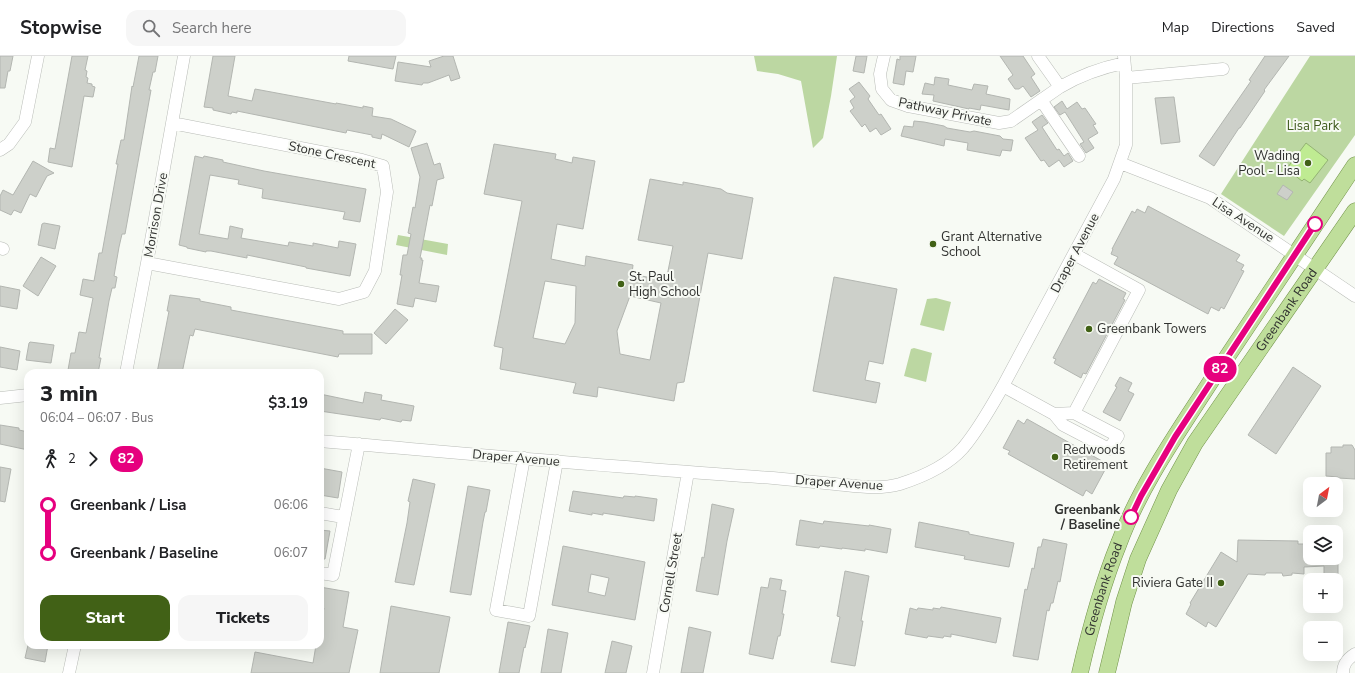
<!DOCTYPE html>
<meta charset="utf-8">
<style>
body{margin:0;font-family:"Nunito Sans",sans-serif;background:#f6f6f6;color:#202124;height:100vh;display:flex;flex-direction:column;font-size:15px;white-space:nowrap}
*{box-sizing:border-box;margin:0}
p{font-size:13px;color:#757577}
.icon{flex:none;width:22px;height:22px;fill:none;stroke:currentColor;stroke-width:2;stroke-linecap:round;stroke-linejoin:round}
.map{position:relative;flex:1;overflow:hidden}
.sheet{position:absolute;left:24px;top:313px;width:300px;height:280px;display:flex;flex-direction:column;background:#fff;border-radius:12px;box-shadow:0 4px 16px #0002}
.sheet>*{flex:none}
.badge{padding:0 8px;border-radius:13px;font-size:14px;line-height:26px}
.needle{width:26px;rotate:32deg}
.fabs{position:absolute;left:1303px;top:421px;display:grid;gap:8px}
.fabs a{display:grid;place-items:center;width:40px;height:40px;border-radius:8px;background:#fff;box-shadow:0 4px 16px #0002;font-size:20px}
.map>.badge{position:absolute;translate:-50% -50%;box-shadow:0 0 0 2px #fff}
.legs{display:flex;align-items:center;gap:6px;height:44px;padding:0 16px;font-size:13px}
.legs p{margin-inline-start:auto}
.head{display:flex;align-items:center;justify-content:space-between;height:68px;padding:0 16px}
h1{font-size:22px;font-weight:800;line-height:30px}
.primary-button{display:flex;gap:8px;margin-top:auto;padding:8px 16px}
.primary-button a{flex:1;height:46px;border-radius:12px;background:#416116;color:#fff;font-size:16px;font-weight:800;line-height:46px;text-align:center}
.primary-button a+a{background:#f6f6f6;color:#202124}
ul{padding:0 16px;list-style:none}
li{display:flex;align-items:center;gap:14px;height:48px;font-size:15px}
li i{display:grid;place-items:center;width:6px;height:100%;margin:0 5px;background:currentColor}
li i::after{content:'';width:10px;height:10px;margin:-5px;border:3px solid;border-radius:50%;background:#fff}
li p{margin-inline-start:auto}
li:first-child i{background:linear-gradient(#0000 50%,currentColor 0)}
li:last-child i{background:linear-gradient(currentColor 50%,#0000 0)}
header{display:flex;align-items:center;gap:24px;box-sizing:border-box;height:56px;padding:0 20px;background:#fff;border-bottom:1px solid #e0e0e0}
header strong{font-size:19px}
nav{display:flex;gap:22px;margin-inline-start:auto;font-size:14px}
.search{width:280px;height:36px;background:#f6f6f6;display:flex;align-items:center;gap:10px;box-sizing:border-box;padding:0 14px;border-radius:12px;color:#757577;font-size:15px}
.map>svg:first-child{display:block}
</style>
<header>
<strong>Stopwise</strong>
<div class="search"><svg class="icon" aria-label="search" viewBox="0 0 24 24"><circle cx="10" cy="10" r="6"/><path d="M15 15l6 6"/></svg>Search here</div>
<nav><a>Map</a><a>Directions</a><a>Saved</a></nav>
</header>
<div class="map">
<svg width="1355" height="617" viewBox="0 0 1355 617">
<rect width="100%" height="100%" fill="#f7faf4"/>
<path fill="#bcd7a2" d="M754,0H837L831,40L823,82L813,92L801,25L778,18L757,15Z
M1310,0H1355V79L1284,180L1221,138Z
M398,179L448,188L447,199L396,189Z
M936,242L951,246L944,275L920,269L927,243Z
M914,292L932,297L926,326L904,320L911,293Z"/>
<path fill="#bfeb92" stroke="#94b374" d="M1306,87L1328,104L1310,127L1304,123L1302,125L1293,118L1295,116L1288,111Z"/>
<path fill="#cdd0ca" stroke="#b3b6b1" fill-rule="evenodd" d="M0,0H13L10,15H8L5,32H0Z
M72,0H88L85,14L87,15L86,21L88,22L87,27L92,28V30L95,31L93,41L84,40L72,111L48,106L50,92L55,93Z
M139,0H158L155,16H153L149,34H151L125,178H122L119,191L114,220L117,221L115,232H112L109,245L99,302H101L98,317L82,315L81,316L68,314L71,297H75L79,276L86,277L93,242L80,239L83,223L94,225L99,197H102L118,108H116L121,84H124L132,30L133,31Z
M213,0H235L228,40L252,45L255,33L336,48V47L363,52V50L373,52L372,60L391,63L416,75L409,91L382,78L381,83L372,81V79L347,74L346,77L237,55V57L232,56L231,58L213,54V52L204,51Z
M349,0H396L393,13L348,5Z
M444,0H453L460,22L451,25L449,19L428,27H423L422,29L395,25L398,6L431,11L429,5Z
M856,0H867L864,17L853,15Z
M900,0H916L913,16L906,15L904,29L893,27L897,3L900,4Z
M1000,0H1023L1035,18L1031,21L1040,35L1031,41L1023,30L1019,33H1015L1008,23L1013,19Z
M1265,0H1289L1264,34L1265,35L1240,72H1239L1214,110L1199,100L1251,25L1249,24Z
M935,21L949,23L948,29L972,34L974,28L988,30L986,38L1010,43L1009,54L981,49L980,54L969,52V53L933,45L934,39L922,38L925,27L934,29Z
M859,26L870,40L868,43L879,59L881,58L891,73L881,79L876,72L870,76L865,68L862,71L850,55L854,52L850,45L855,41L849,33Z
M1174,41L1180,86L1161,88L1155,42Z
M1062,45L1067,53L1077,46L1082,53L1085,52L1096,68L1093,69L1098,77L1088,83L1094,92L1086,97L1080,88L1084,86L1065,56L1060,59L1054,51Z
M1042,59L1048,67L1042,71L1057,94L1059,93L1064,100L1068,97L1073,105L1064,111L1059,104L1049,111L1044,104L1041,105L1025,82L1038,74L1032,66Z
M914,65L924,66L944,70L947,72L970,76L974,75L1000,80L1003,83L1013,84L1011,95L1002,94L1000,100L967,94L968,87L945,83L944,90L901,80L904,70L913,71Z
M427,87L434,109L440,107L444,122L437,124L432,150L430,149L421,197L420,202H422L421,204H423L419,227L439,230L436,246L415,242L413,251L397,248L402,219H400L403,199H407L411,178L408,177L413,151L415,152L420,121L411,92Z
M494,88L556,98L555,103L572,107L573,101L595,105L583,173L557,168L551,203L585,210L586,200L633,209L632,218L666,225L673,190L638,184L650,123L683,129V126L721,133L727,137L753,142L742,203L708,197L684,326L677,327L674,345L598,331L597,341L573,337L576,327L500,313L503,292L494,290L522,145L484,138ZM545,225L576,230L575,267L565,288L533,282ZM630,240L661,247L650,304L620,298L617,275Z
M195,100L203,102L204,100L223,104V106L264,115L366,133L360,166L343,163L345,156L262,142L263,133L238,128L239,124L210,119L199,178L228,183L230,170L243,173L241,182L288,190L289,186L313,190V187L338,192L339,185L356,188L350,220L306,212V211L247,199V202L211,195H206V196L187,192V191L179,189Z
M33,105L54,117L47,120L36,141L30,138L21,157L14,154L11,159L0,154V140L3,134L13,139Z
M1283,129L1293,136L1287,144L1277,138Z
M1148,150L1240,199L1236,205L1244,209L1241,214L1244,215L1224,253L1221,251L1219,255L1211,251L1208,258L1114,208L1118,201L1111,198L1113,193H1112L1132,155L1135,157L1137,153L1145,157Z
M44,167L60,170L55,193L38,189L42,168Z
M41,201L56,210L38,240L23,230Z
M834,221L897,233L883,308L869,305L865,324L880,327L876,347L813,335Z
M1099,223L1126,237L1123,243L1125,244L1086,318L1083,317L1081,322L1054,307L1056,303L1053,302L1093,226L1096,228Z
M0,230L20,234L17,253L0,250Z
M170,239L200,243V245L231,251V254L343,275V278H372V298H339L338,301L195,273L193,280L190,279L182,317H157L169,255H167Z
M395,253L408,264L386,288L374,277Z
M30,286L54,289L51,307L26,304L29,287Z
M0,291L20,295L17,314L0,311Z
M1293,311L1321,330L1276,398L1248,379Z
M1120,321L1132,327L1128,335L1134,338L1120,365L1103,356L1117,331L1115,330Z
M365,336L382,339L381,344L414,350L411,365L402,364L401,366L381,362L380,364L320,355V338L363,347Z
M1027,363L1102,405L1100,408L1106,412L1092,438L1086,434L1083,440L1008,398L1010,395L1003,392L1018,364L1024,368Z
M0,369L19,372V374L28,376V394L0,388Z
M1343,389H1352L1355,394V423L1338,422V421L1326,420V397H1331V391H1343Z
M0,411L11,413L5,446L0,445Z
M320,412L342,416L338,442L320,439Z
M413,423L435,428L414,529L395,526L407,467L410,446L408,445Z
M468,430L490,434L486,456H485L483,466L471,539L450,536Z
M573,435L623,442L624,440L635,441V440L657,443L654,465L603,457V459L592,457V459L569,455Z
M712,448L734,453L727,485L718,539L696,535L702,501L704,502Z
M800,464L823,468L824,465L869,470V469L891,473L887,497L865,493V495L842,492V493L820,490L819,492L796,489Z
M919,466L969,476V478L1014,487L1009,511L964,503L965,500L915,491Z
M320,474L330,475L325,503H320Z
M1043,483L1067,488L1060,526L1058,525L1053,547H1051L1049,555L1047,554L1038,604L1013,600L1025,533L1027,534L1032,512L1034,513L1038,491H1041Z
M1238,484L1298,485V488H1310L1309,502H1338V521H1324V510L1304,511V518L1292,517V519L1283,520L1282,517H1266L1265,519L1248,518L1216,571L1208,566L1206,571L1186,558L1191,548L1190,547L1221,496L1237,506Z
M563,490L645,506L635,564L552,549ZM591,518L609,522L605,540L588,536Z
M845,515L869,520L861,565H863L855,610L831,606L840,561L837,560Z
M770,522L782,524L780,534L786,535L782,558H784L780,580H778L773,603L749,598L761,531L768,532Z
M320,531L349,536L343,571L358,574L349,617H251L255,596L313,607L316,589H320V571L324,552L320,551Z
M391,550L450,561L439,617H380Z
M941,551L1001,562L996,587L951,578V581L944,580L943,582L928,580L927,582L905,578L910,552L917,554L918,552L933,554V552L940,553Z
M508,566L530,570L525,592L524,591L519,617H499Z
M689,571L711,576L703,617H681Z
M548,573L568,577L561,617H541Z
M612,585L632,590L626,617H605Z
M28,589H48L45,606L25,602Z"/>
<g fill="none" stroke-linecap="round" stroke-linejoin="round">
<defs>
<path id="minor" d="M884,0L880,18L882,33L891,44L908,50L999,67L1011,65L1060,31L1038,0
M1126,22L1223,13
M1060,31C1081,19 1100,12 1124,7
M1041,44L1079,100
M0,94L9,88L25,66L38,0
M1120,107L1210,142L1355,240
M0,192L3,193
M1074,198L1139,234L1074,357
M147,207L339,243L364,236L375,215L387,136L383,110L362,104L172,67
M126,317L147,207L184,0
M1003,330L1054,358L1063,369L1109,393L1118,380L1074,357L1054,358
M0,342L28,339
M320,385C471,398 622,412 773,422C794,424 814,426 835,428C856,430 879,434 900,428C922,421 948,409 963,392C979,373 991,351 1003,330L1114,123L1126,89V22L1124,0
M524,402L496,554L529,560L557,405
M320,457L343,461
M320,517L333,519L359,388
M69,617L75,589
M653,617L688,416
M1343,617C1343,608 1347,603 1355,598"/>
<g id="major">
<path id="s1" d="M1080,617C1090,573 1102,529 1119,487C1141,428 1179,375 1213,322C1260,251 1307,180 1355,109"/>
<path id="s2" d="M1107,617L1124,546L1138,503L1169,434L1195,387L1355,155"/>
</g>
</defs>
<use href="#minor" stroke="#b9bcb7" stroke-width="13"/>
<use href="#major" stroke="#72934a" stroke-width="17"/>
<use href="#minor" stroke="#fff" stroke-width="12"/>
<use href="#major" stroke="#bfde9b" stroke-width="16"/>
</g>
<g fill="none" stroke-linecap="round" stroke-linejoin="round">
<defs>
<path id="line-1" d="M1131,461L1141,440L1175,381L1315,168"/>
</defs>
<use href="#line-1" stroke="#fff" stroke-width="9"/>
<use href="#line-1" stroke="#e6007e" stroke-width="6"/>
</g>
<g fill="#416116" stroke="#f7faf4" stroke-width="1.5">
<circle cx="1308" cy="107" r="4"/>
<circle cx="933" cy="188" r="4"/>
<circle cx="621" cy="228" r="4"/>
<circle cx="1089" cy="273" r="4"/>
<circle cx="1055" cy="401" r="4"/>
<circle cx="1221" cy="527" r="4"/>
</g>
<g fill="#fff" stroke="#e6007e" stroke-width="2">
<circle cx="1315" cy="168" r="7"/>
<circle cx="1131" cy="461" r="7"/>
</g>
<g text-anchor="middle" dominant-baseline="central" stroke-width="4" stroke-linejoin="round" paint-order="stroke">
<g font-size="13" fill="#30312f" stroke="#f7faf4">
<text transform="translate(945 56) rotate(12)">Pathway Private</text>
<text transform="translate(332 99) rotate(12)">Stone Crescent</text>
<text transform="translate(156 159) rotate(-80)">Morrison Drive</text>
<text transform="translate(1243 164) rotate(33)">Lisa Avenue</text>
<text transform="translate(1075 197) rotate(-62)">Draper Avenue</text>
<text stroke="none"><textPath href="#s2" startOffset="409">Greenbank Road</textPath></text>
<text transform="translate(516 402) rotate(5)">Draper Avenue</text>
<text transform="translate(839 427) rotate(4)">Draper Avenue</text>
<text transform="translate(671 517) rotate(-80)">Cornell Street</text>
<text stroke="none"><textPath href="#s1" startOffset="87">Greenbank Road</textPath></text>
</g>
<g font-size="13" fill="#405b1f" stroke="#f7faf4">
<text x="1313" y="70">Lisa Park</text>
</g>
<g font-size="13" fill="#30312f" stroke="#f7faf4" text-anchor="start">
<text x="1300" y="100" text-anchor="end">Wading<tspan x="1300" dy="15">Pool - Lisa</tspan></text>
<text x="941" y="181">Grant Alternative<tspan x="941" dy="15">School</tspan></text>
<text x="629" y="221">St. Paul<tspan x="629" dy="15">High School</tspan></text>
<text x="1097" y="273">Greenbank Towers</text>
<text x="1063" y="394">Redwoods<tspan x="1063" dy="15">Retirement</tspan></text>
<text x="1213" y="527" text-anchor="end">Riviera Gate II</text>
</g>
<g font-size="13" font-weight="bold" fill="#30312f" stroke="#f7faf4" text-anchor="end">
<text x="1120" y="454">Greenbank<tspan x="1120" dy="15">/ Baseline</tspan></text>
</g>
</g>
</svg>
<div class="fabs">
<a><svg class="needle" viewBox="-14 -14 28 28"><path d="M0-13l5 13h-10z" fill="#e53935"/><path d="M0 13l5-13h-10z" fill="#757577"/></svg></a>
<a><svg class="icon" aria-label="layers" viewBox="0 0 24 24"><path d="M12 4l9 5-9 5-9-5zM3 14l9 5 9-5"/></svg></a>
<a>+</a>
<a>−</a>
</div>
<b class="badge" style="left:1220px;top:313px;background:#e6007e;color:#fff">82</b>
<section class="sheet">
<div class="head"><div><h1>3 min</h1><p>06:04 – 06:07 · Bus</p></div><b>$3.19</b></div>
<div class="legs"><svg class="icon" aria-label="walk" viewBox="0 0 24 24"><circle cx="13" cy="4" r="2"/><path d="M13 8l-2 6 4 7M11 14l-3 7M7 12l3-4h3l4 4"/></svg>2<svg class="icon" aria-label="forward" viewBox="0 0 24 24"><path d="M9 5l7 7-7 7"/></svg><b class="badge" style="background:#e6007e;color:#fff">82</b></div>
<ul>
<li><i style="color:#e6007e"></i><b>Greenbank / Lisa</b><p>06:06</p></li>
<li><i style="color:#e6007e"></i><b>Greenbank / Baseline</b><p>06:07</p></li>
</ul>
<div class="primary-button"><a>Start</a><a>Tickets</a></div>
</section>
</div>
